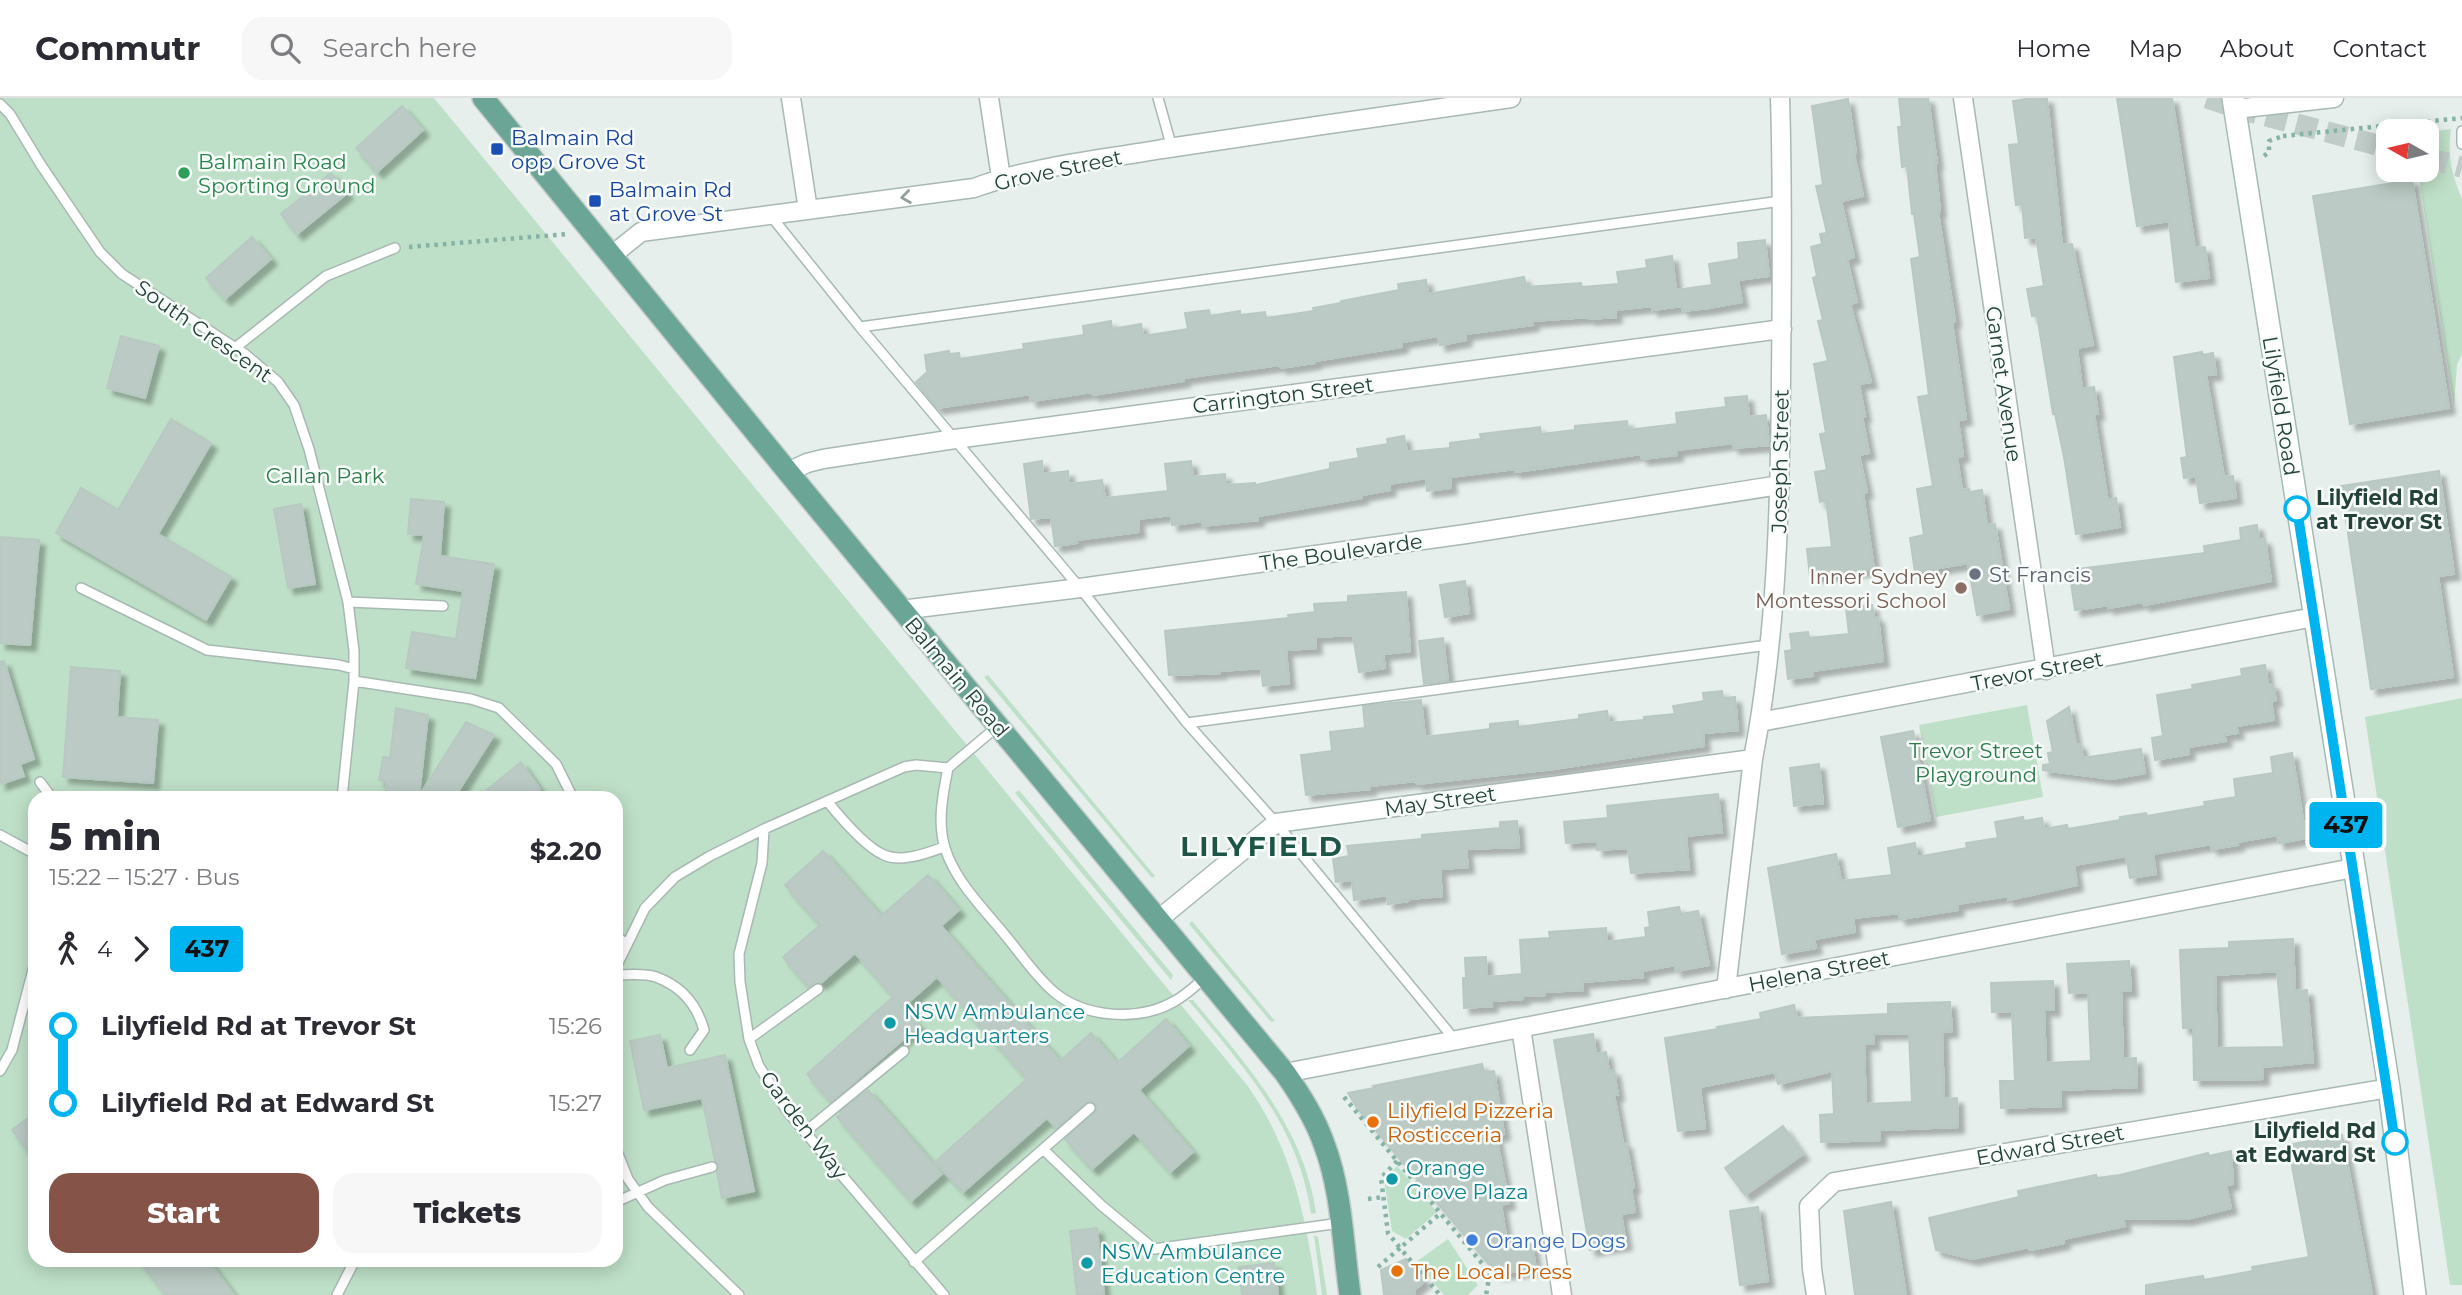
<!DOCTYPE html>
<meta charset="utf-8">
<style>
body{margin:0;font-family:Montserrat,sans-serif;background:#f7f7f7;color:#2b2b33;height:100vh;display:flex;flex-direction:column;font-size:26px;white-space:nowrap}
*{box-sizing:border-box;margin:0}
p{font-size:23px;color:#7c7c81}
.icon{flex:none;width:38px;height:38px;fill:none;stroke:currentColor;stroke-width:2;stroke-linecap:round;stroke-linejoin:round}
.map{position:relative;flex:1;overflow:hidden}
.panel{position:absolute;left:28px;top:693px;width:595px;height:476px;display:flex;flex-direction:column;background:#fff;border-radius:21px;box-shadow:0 4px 18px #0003}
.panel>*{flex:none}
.badge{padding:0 14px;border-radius:5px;font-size:24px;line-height:46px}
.needle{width:46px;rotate:278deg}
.buttons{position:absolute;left:2376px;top:21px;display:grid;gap:14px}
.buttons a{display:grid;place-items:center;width:63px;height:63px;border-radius:14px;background:#fff;box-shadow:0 4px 18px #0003;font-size:35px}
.map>.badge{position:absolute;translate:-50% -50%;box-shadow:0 0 0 4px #fff}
.legs{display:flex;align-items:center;gap:10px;height:77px;padding:0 21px;font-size:23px}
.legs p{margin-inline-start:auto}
.head{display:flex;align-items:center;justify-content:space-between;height:119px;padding:0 21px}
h1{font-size:38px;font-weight:800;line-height:52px}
.action{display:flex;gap:14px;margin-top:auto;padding:14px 21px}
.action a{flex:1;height:80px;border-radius:21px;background:#855347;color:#fff;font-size:28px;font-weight:800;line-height:80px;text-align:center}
.action a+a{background:#f7f7f7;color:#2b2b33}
ul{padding:0 21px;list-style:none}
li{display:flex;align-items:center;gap:24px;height:77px;font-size:26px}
li i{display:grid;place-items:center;width:10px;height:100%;margin:0 9px;background:currentColor}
li i::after{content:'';width:18px;height:18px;margin:-9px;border:5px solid;border-radius:50%;background:#fff}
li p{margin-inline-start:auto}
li:first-child i{background:linear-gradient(#0000 50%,currentColor 0)}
li:last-child i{background:linear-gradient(currentColor 50%,#0000 0)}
header{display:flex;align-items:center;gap:42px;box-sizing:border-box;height:98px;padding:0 35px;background:#fff;border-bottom:2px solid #e1e1e2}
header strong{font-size:33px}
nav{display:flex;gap:38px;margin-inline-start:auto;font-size:24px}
.search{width:490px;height:63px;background:#f7f7f7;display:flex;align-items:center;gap:18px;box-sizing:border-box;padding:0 24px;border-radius:21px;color:#7c7c81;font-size:26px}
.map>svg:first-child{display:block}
</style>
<header>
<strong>Commutr</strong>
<div class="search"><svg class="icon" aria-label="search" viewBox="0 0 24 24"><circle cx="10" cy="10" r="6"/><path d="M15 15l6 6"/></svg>Search here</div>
<nav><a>Home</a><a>Map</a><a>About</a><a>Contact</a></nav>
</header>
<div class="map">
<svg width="2462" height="1197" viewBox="0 0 2462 1197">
<defs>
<filter id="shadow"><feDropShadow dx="6" dy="6" stdDeviation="2" flood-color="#0004"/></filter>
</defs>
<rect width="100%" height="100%" fill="#e6efeb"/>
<path fill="#bfe0c8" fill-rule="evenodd" d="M0,0H434L1247,987C1292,1050 1307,1122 1317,1197H0ZM35,700H616V1162H35Z
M2451,31C2447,57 2452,77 2462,101V256L2457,267L2454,308L2418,72H2427V34Z
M988,577L1155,778L1152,780L984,579Z
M2462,600V1187H2450L2365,619Z
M2027,607L2043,699L1936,719L1919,627Z
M1019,692L1173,877L1171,882L1015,695Z
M1192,823L1275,923L1271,924L1189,826Z
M1193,902C1246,966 1304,1029 1316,1115L1311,1116C1299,1028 1243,968 1188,902Z
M1397,1068L1437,1114L1406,1141L1392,1133L1384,1081Z
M1314,1137L1318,1139L1327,1197H1322Z
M1448,1141L1478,1187L1468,1197H1444L1416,1164Z"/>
<path fill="#bbcac4" stroke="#b8c9c2" stroke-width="2" fill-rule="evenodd" filter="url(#shadow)" d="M1899,0H1928L1937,65H1935L1940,113L1938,114L1955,223L1952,224L1966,321L1958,322L1963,358L1957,359L1962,392L1969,391L1970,394L1982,392L1987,427L1995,426L2009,511L1977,517L1968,465L1915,474L1910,440L1924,437L1917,391L1933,388L1918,299L1929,297L1911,161L1920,159L1914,116H1912L1907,68L1902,69L1898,29H1902Z
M2032,0H2047L2062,147L2072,146L2093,247L2077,250L2082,291L2094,289L2098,316H2094L2107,398L2108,402L2116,400L2120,429L2076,436L2064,359L2055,316H2053L2037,217L2032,218L2027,191L2044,188L2036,139L2025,140L2022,106L2016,107L2012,75L2009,47L2019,46L2013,3Z
M2117,0H2172L2195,150L2205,149L2209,180L2176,184L2169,123L2137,128Z
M1848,1L1856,55L1854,56L1863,98L1841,103L1854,159L1847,161L1857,204L1850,206L1871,284L1859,286L1865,318L1862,319L1869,355L1859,357L1867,394L1863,395L1874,471L1810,479L1807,451L1832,449L1826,402L1820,404L1815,374L1827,372L1820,336L1826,335L1814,266L1828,263L1818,223L1823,222L1813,180L1817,178L1811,149L1822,146L1820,136L1827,135L1816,88L1823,87L1812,8Z
M402,8L423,32L377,74L356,50Z
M331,75L347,95L297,136L281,116Z
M2412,82L2449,310L2350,326L2313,98Z
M252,139L271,161L225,201L206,180Z
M1765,142L1769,178L1738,182L1742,204L1709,210L1683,213L1682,208L1652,212V208L1615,212L1616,219L1589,221V219L1532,223L1533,227L1465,236L1466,242L1440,247L1438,238L1402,244V249L1315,263V265L1281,270L1280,267L1220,275L1184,280V283L1093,297L1092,294L1031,303L1030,296L937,310L916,284L927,274L925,257L949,253V256L959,255L960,261L1024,251L1023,246L1084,237L1083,228L1111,223L1112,231L1141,226L1143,238L1188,231L1185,215L1209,212L1210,218L1240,213V217L1265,214L1266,220L1314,213L1313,210L1341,205V203L1399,192L1398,186L1426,182L1428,196L1524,179L1526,189L1581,185L1582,189L1619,186L1617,174L1647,170L1646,162L1672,158L1676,192L1712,187L1709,166L1739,161L1738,145Z
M121,238L159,248L145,300L107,290Z
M2202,254L2203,257L2213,255L2216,276L2206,277L2224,379L2233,378L2236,400L2200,405L2196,378L2184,380L2181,360L2187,359L2174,259Z
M1747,298L1749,319L1766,317L1769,347L1733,350V345L1677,352V357L1642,361L1641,356L1515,374V371L1450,379L1451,390L1427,393L1426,380L1389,386L1390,392L1362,397V400L1258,418V422L1202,428V423L1172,427L1171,417L1138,421L1139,434L1076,442L1077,445L1055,448L1051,419L1031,421L1024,366L1042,363L1043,376L1068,373L1069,386L1102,382L1105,400L1168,393L1165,366L1191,363L1193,379L1225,376L1226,387L1255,385V387L1330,371V365L1359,360L1357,351L1388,346L1387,341L1404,338L1407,354L1450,350V345L1481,341L1480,336L1540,329L1541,336L1575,332V328L1627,323L1628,332L1677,326L1676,315L1726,309L1725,300Z
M171,321L211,345L158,436L231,479L206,522L56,435L81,390L118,412Z
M2439,373L2454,476L2438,478L2453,579L2371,591L2341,388Z
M411,401L444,404L440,458L494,466L475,580L406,570L412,534L456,541L463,493L416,486L424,437L408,436Z
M301,406L315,486L288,490L274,411Z
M2257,427L2259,442L2265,441L2271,483L2144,507L2143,504L2108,510V507L2075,512L2069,472L2205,455L2204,448L2241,442L2240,430Z
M0,439L39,442L30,547L0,545Z
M1465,483L1469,515L1445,519L1440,487Z
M1406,494L1410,553L1383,556L1385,570L1359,574L1353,537L1315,539L1316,550L1286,552L1289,585L1263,588L1261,570L1220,573V575L1169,577L1165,533L1289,520L1288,517L1315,514L1314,506L1348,504V498Z
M1872,507L1874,519H1878L1883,563L1812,573L1813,578L1788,581L1785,553L1792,552L1790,536L1808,534L1809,540L1849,536L1846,510Z
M1443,540L1448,583L1424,586L1419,543Z
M4,563L34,661L20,666L24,678L0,686V564Z
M2265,567L2268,586H2273L2276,602L2271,603L2274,622L2236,628L2238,635L2224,637L2226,643L2188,649L2189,656L2155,662L2152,640L2163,638L2157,597L2193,591L2192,587L2242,578L2241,571Z
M71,569L120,573L117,619L158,622L153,685L63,679Z
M1722,593L1723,600L1735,599L1738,632L1703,635L1704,648L1554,671L1417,686L1416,683L1370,688V691L1306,697L1301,657L1332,653L1330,634L1365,630L1363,608L1421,602L1425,639L1490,631V626L1518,623V629L1579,621V617L1607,613L1609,625L1644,622V619L1675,616L1673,608L1704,603L1703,595Z
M2069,609L2076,646H2080L2083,660L2141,651L2145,675L2112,681L2043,672V667L2050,666L2048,655L2053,654L2047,623Z
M396,610L428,617L419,698L466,624L494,637L454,700H406L386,697V684L379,682L383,659L390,660Z
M1913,633L1930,722L1898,729L1881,639Z
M2292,655L2306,740L2279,745L2277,737L2237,744L2238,747L2212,751L2211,746L2153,756L2156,776L2130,780L2126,758L2074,767L2077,787L2008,802V798L1957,806L1958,812L1900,821L1899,815L1853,820L1855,834L1814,841L1816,850L1782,856L1768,770L1836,756L1841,783L1892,777L1888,750L1915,745L1917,759L1967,750L1966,745L1998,740L1995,724L2023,719L2024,723L2042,720L2044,731L2067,727L2068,731L2120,722V719L2146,715L2147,718L2205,708L2204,704L2236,699L2234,681L2273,675L2271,659Z
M521,664L540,691L529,700H477Z
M1819,666L1823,705L1794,708L1790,670Z
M1718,696L1722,734L1686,738L1689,771L1631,775L1628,750L1597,752V743L1566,745L1564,724L1608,720L1607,708Z
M1517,723L1519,749L1466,751L1468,769L1440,771L1442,798L1409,801V803L1388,806L1387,797L1354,802L1352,782L1336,784L1333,761L1349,758L1347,748L1422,741V737L1500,730V724Z
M823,753L881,818L928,777L959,812L941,828L1060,963L1091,935L1117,965L1166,921L1189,948L1139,992L1193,1054L1170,1074L1134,1034L1092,1071L1065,1041L1096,1013V1006L1089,1003L1056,1030L1047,1020L963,1094L935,1064L1027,981L937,879L903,909L855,855L821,885L817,884L809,889L783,859L820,827L785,787Z
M1679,809L1681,816L1698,813L1709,867L1676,873L1675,867L1642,873L1643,879L1582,884L1583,892L1545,894V897L1523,898V901L1491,903L1492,908L1464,910L1463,880H1466L1465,860L1486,859L1487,879L1522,876L1520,842L1550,840L1549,834L1606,830L1607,844L1646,839L1645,830L1650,829L1648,814Z
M2293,841L2295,893L2307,892L2313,964L2263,969V981L2194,982L2193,930H2183L2180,852L2229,850V844ZM2277,873L2284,949L2217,950L2215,877Z
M2129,863L2131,893H2121L2123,961L2136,960L2137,989L2060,992L2061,1008L2001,1010L2000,983H2015L2012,913L1992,914L1991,885L2053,883L2054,912H2044L2046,965L2091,963L2088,894L2069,895L2067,866Z
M893,899L919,928L831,1004L807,976Z
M1950,904L1952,933L1942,934L1944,1001L1957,1000L1958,1029L1880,1032V1042L1821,1044L1820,1017L1834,1016L1832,973L1778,986L1775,974L1700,989L1705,1030L1678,1033L1665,940L1718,931L1717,929L1761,921L1760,915L1794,907L1797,920L1888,916V906ZM1909,935L1912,1004L1866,1006L1864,946H1874L1873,936Z
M1593,936L1596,956L1606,954L1609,973L1614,972L1618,997H1614L1623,1045H1626L1634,1089L1631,1090L1635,1114L1621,1116L1626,1146L1590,1152L1554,942Z
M660,937L667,970L725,957L754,1093L722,1100L717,1074L719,1068L715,1063L702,1000L644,1012L630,943Z
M1482,966L1484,974L1494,973L1504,1036L1496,1038L1509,1105L1501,1107L1508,1149L1532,1146L1536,1171L1497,1176L1357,1010L1348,995L1374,990L1373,988Z
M868,992L942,1076L911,1103L837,1019L841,1016L840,1014Z
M35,1015V1063L12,1032Z
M1783,1028L1803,1056L1745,1097L1725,1070Z
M2342,1037L2372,1197H2146V1187L2203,1178L2204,1182L2253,1173L2252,1169L2309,1159L2288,1047Z
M2231,1053L2233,1086L2226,1087L2231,1110L2187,1121L2123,1120L2125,1128L2063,1141L2064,1145L2030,1152L2029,1149L1972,1161L1936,1152L1929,1120L2019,1099L2018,1093L2096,1077L2097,1080L2120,1077L2208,1055L2209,1058Z
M1891,1104L1906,1197H1855L1844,1113Z
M1758,1109L1768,1183L1740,1187L1730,1113Z
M1097,1130L1104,1197H1077L1070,1133Z
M1406,1161L1425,1183L1414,1192L1415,1197H1384L1381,1172Z
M139,1162H208L234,1197H165Z
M1274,1165L1278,1197H1242L1239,1169Z"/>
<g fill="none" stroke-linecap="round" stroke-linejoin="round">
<path stroke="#bfccc8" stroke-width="21" stroke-dasharray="21 10" stroke-linecap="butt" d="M2207,0L2243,12L2389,50
M2427,60L2462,69"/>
<defs>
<path id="service" d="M1158,0L1172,50
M0,6L10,16L41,67L100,154L122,176L245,256L278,284L294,307L309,351L348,504L354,553V583L342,700
M2462,33V46
M771,118L860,229L1080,490L1187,625L1276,725L1455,942
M860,229L1781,103
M235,250L326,178L395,150
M81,490L207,552L339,567L354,571
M348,504L443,508
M354,583L471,601L499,610L556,666L573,700
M1187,625L1768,547
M998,628L948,670C943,695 937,724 945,750C955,783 984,811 1005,837C1021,856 1035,878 1054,894C1085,920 1139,924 1175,903C1186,897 1195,888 1205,880
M40,684L52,700
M827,703C840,719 865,749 884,757C902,765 927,755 944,749
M764,731L762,765L739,856L740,884L749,941L759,968L787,1013L944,1197
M0,737L35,756
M616,837L627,847
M616,869L645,810L675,779L710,758L764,731L904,669L916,667L948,670
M616,877C628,877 645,875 656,879C681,888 697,907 704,932L690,952
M749,941L818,891
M0,973L12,952L35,864
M805,1034L904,953
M616,1051L628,1081L648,1109L739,1197
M1044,1052L1101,1107L1154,1151L1340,1125
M616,1104L665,1082L712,1069
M914,1164L1090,1010
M337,1197L355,1162"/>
<path id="minor" d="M791,0L808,112
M989,0L1001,80
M1963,0L2046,572
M2235,11L2334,0
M611,158L641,134L974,90C1034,68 1099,62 1162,51C1278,33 1395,17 1511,0
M788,374L807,365L823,361L955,341L1782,231
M901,512L1080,490L1466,436L1780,387
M1760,624L2314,519
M1159,821L1276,725L1753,661
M1726,891L1753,661C1777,536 1780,408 1781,281C1782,187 1783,94 1780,0
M1521,930L1562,1197
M1285,975L2353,770
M1816,1197L1812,1171L1809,1108L1834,1084L2389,990"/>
<path id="secondary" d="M2233,0L2389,990L2415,1197"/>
<path id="primary" d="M483,0L788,374L1285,975C1301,998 1315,1020 1324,1046C1342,1093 1343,1148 1350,1197"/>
</defs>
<use href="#service" stroke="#a8b8b2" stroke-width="12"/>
<use href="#minor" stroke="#a8b8b2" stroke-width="21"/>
<use href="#secondary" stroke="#a4bbb3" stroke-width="24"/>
<use href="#primary" stroke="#c2cac8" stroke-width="24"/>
<path stroke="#86b3a5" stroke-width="4.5" stroke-dasharray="3.5 5" stroke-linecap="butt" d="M2264,58L2269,54V43L2283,38
M409,149L568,136
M1344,999L1490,1175L1486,1197
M1397,1063L1381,1080L1388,1135L1400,1150L1441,1115
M1368,1101L1383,1099
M1378,1169L1400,1150L1440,1197"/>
<use href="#service" stroke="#fff" stroke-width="9"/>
<use href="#minor" stroke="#fff" stroke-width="18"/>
<use href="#secondary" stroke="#fff" stroke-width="21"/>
<use href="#primary" stroke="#6aa596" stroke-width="21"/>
<path stroke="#86b3a5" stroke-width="4.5" stroke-dasharray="3.5 5" stroke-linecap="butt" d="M2283,38L2462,20"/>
</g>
<defs><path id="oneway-chevron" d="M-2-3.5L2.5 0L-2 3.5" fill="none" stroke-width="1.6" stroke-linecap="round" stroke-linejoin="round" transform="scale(1.75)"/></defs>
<use stroke="#92a09c" href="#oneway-chevron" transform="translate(906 99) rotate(172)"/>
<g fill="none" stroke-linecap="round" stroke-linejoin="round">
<defs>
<path id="line-1" d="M2297,411L2395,1044"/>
</defs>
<use href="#line-1" stroke="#fff" stroke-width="16"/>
<use href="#line-1" stroke="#00b5ef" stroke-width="10"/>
</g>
<g fill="#1a4fb4" stroke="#f7fbf9" stroke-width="2.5">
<rect x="490" y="44" width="14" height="14" rx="3.5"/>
<rect x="588" y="96" width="14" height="14" rx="3.5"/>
</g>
<circle fill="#2e9e5b" stroke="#f7fbf9" stroke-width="2.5" cx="184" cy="75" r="7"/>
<g fill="#fff" stroke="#00b5ef" stroke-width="3.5">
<circle cx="2297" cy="411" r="12"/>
<circle cx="2395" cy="1044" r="12"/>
</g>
<circle fill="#6b7280" stroke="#f7fbf9" stroke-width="2.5" cx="1975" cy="476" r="7"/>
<circle fill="#8d6e63" stroke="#f7fbf9" stroke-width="2.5" cx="1961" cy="490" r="7"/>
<g fill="#0f9aa8" stroke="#f7fbf9" stroke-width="2.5">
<circle cx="890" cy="925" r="7"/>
<circle cx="1392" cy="1081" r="7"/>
<circle cx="1087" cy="1165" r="7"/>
</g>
<g fill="#e8710a" stroke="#f7fbf9" stroke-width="2.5">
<circle cx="1373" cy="1024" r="7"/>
<circle cx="1397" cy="1173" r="7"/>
</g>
<circle fill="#3f7fe0" stroke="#f7fbf9" stroke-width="2.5" cx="1472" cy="1142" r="7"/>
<g text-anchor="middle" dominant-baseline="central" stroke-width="5" stroke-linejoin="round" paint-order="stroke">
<g font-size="21" fill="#164399" stroke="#f7fbf9" text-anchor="start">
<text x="511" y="39">Balmain Rd<tspan x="511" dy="24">opp Grove St</tspan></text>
<text x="609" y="91">Balmain Rd<tspan x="609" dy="24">at Grove St</tspan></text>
</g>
<g font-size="21" fill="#27864d" stroke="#f7fbf9" text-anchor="start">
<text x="198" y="63">Balmain Road<tspan x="198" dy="24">Sporting Ground</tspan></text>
</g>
<g font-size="21" fill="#24423a" stroke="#f7fbf9">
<text transform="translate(1058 72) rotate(-12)">Grove Street</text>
<text transform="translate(204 233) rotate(35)">South Crescent</text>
<text transform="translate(2004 286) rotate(82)">Garnet Avenue</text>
<text transform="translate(1283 297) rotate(-7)">Carrington Street</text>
<text transform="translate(2281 308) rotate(81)">Lilyfield Road</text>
<text transform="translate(1780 363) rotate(-89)">Joseph Street</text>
<text transform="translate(1341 454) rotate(-8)">The Boulevarde</text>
<text transform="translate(2037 573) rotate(-11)">Trevor Street</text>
<text transform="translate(957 579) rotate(50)">Balmain Road</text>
<text transform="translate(1440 703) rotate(-8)">May Street</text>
<text transform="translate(1819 873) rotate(-11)">Helena Street</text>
<text transform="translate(804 1027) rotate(53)">Garden Way</text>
<text transform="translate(2050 1047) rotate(-10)">Edward Street</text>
</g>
<g font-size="21" fill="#2d7a4b" stroke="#f7fbf9">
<text x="325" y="377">Callan Park</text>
<text x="1976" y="652">Trevor Street<tspan x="1976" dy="24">Playground</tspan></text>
</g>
<g font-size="21" font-weight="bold" fill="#24423a" stroke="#f7fbf9" text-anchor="start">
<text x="2316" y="399">Lilyfield Rd<tspan x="2316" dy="24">at Trevor St</tspan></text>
<text x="2376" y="1032" text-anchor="end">Lilyfield Rd<tspan x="2376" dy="24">at Edward St</tspan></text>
</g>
<g font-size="21" fill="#5b616d" stroke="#f7fbf9" text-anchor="start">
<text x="1989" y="476">St Francis</text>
</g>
<g font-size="21" fill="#785e54" stroke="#f7fbf9" text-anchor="end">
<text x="1947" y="478">Inner Sydney<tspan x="1947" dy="24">Montessori School</tspan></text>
</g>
<g font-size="21" fill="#0d838f" stroke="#f7fbf9" text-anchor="start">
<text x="904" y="913">NSW Ambulance<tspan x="904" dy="24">Headquarters</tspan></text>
<text x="1406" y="1069">Orange<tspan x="1406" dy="24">Grove Plaza</tspan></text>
<text x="1101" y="1153">NSW Ambulance<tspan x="1101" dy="24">Education Centre</tspan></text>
</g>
<g font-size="21" fill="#c56008" stroke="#f7fbf9" text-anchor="start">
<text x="1387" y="1012">Lilyfield Pizzeria<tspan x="1387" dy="24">Rosticceria</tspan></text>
<text x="1411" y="1173">The Local Press</text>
</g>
<g font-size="21" fill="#366cbe" stroke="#f7fbf9" text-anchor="start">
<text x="1486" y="1142">Orange Dogs</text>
</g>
<g font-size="28" font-weight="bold" letter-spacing="2" fill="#1f5548" stroke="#f7fbf9">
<text x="1262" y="748">LILYFIELD</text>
</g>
</g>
</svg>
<div class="buttons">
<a><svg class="needle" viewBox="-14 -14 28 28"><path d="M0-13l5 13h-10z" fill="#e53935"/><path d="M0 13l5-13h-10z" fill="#7c7c81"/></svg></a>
</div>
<b class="badge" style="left:2346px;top:727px;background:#00b5ef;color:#111">437</b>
<section class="panel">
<div class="head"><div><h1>5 min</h1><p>15:22 – 15:27 · Bus</p></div><b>$2.20</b></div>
<div class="legs"><svg class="icon" aria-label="walk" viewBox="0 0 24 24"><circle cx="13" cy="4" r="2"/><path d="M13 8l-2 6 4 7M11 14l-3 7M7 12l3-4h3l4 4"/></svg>4<svg class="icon" aria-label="forward" viewBox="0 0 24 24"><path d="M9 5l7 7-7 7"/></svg><b class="badge" style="background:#00b5ef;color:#111">437</b></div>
<ul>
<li><i style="color:#00b5ef"></i><b>Lilyfield Rd at Trevor St</b><p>15:26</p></li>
<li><i style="color:#00b5ef"></i><b>Lilyfield Rd at Edward St</b><p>15:27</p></li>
</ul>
<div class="action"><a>Start</a><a>Tickets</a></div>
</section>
</div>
